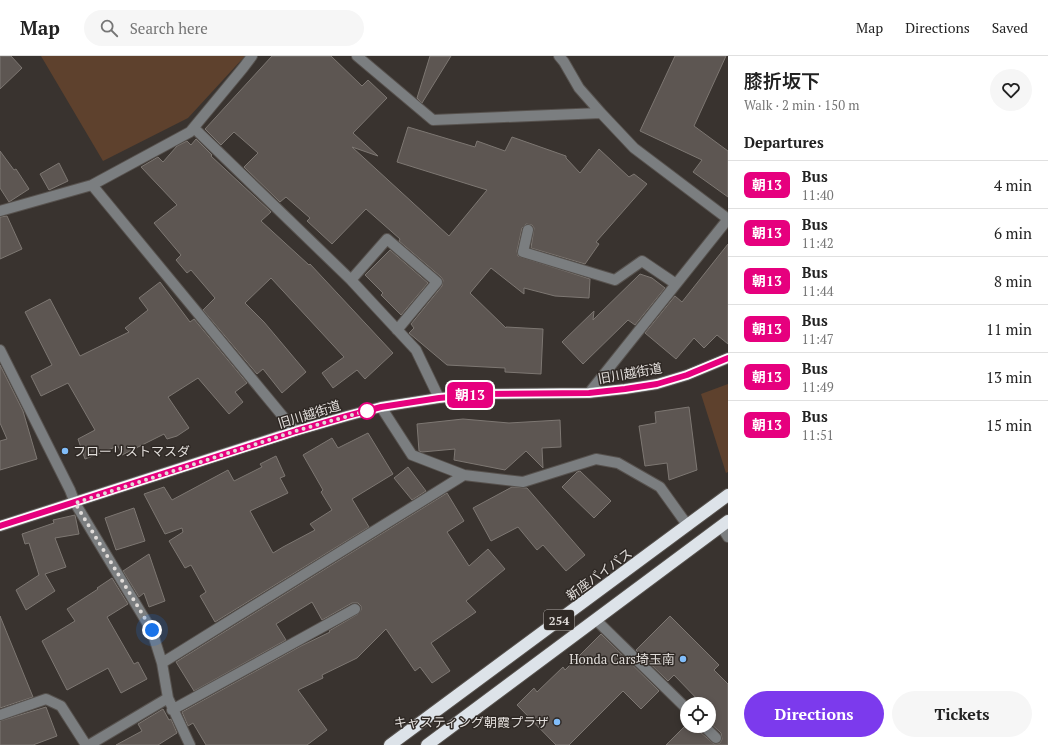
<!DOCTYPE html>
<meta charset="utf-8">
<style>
body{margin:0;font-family:"PT Serif","Noto Sans JP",serif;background:#f6f6f6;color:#222;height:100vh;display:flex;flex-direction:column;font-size:15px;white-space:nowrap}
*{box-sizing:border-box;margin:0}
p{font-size:13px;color:#767676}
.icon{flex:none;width:22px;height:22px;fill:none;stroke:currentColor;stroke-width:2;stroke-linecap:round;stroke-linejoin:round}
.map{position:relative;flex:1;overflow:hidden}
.details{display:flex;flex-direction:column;background:#fff;width:320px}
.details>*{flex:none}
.badge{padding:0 8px;border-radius:6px;font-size:14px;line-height:26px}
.buttons{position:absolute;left:680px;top:641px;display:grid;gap:8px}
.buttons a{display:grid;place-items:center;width:36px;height:36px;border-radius:50%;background:#fff;box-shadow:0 2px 6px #0003;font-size:20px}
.you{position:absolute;width:20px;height:20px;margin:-10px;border:3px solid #fff;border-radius:50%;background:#1a73e8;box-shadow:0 0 0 6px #1a73e833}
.map>.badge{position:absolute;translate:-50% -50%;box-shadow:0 0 0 2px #fff}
h2{padding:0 16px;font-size:15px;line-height:36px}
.round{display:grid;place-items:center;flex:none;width:42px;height:42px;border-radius:21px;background:#f6f6f6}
.head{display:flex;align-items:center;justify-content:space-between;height:68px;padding:0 16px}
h1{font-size:19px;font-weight:600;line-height:30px}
.action{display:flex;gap:8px;margin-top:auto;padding:8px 16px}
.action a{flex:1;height:46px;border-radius:24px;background:#7c3aed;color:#fff;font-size:16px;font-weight:600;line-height:46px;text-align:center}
.action a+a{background:#f6f6f6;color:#222}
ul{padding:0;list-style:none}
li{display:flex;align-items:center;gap:12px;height:48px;padding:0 16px;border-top:1px solid #e0e0e0}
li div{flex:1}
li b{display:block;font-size:15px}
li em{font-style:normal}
li .badge{min-width:44px;font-weight:700;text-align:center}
header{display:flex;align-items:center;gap:24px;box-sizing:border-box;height:56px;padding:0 20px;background:#fff;border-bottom:1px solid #e0e0e0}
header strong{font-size:19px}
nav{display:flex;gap:22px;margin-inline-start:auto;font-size:14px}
.search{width:280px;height:36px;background:#f6f6f6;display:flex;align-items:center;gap:10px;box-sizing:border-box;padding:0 14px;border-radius:22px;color:#767676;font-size:15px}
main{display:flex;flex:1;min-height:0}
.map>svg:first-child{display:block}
</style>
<header>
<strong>Map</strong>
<div class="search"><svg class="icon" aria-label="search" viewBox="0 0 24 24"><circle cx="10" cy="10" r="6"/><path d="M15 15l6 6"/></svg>Search here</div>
<nav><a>Map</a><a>Directions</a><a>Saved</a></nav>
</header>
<main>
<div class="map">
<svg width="728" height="689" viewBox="0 0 728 689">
<rect width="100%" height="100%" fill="#39332f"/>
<path fill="#5e412d" d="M41,0H245L188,62L103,105Z
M728,328V416L726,417L701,338Z"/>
<path fill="#5d5652" stroke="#7d7772" d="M0,0H11L22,12L0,33Z
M272,0H331L362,30L368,24L387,42L353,77L378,100L352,91L449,180L487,134L397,106L408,71L475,91L477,85L505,95L512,81L566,100V102L580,117L599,93L629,121L634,118L647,128L596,186L599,188L585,208L531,192L534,172L532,169L526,168L522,172L517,195L518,200L590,223L589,242L555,240L524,232V238L491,212L470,237L506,272V271L543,273L541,318L505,316V312L447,309L409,277L414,272L411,268L442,230L443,224L441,221L399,185L400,183L366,153L332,188L307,165L310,162L286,141L280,146L244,111L258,97L234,76L221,89L205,73Z
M430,0H451L422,47L417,42Z
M675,0H726L694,70L728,95V141L693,116L702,104L640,75Z
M196,83L212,99L211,100L271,156L261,165L309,209L310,208L393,297L365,323L357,314L333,332L322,317L344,301L271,222L245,247L264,266L306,316L282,337L263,313L257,318L203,254L215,242L191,214L187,217L176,204L181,199L154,167L177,149L141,111L158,101L163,106L177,90L187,85L191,89Z
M0,95L14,114L16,113L29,133L9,146L0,132Z
M59,107L68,125L49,134L40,118Z
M7,160L22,193L0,203V161Z
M728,188V288L717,279L704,292L694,282L676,303L645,277L675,240L682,246Z
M390,194L428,227L401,259L381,239L383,237L365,219Z
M640,218L652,222L665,232L635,269L628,264L583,308L562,286L594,255L593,264Z
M160,226L190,266L194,263L247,327L235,336L243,346L229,358L198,322L168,341L189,372L177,380L167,383L164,378L122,399L118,390L85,403L78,383L95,374L68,327L41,340L31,320L52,309L25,256L50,243L80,300L129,276L125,272L148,254L139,242Z
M0,309L23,355L37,403L0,414V385L7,383L0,367Z
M689,351L697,414L669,424L667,407L645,410L639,370L656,367L655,356Z
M463,363L509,367L560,364L561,391L542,392L543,412L526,395L505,414L454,404L455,393L422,396L419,395L417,368Z
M368,377L393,418L352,443L369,471L215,566L200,540L206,536L191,509L185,512L169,485L183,476L182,472L165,478L144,438L164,431L172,444L228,414L234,425L262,411L260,408L276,400L285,420L280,422L288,437L250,455L273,497L283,491L315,474L310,468L332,454L321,436L323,434L303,399L332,382L338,392Z
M408,411L426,435L412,444L394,422Z
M580,415L611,445L594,462L562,431L577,416Z
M512,431L527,432L585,499L566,515L543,489L537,494L518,471L491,485L473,452Z
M447,437L464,465L447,476L469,510L488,493L505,513L466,545L476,556L431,587L450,615L432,627L420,611L415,615L386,573L357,602L322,619L323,622L298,634L327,674L307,689H206L193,667L188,670L182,656L301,590L330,576L329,575L358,558L361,554V550L358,547H352L322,564L312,546L276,568L286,584L194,635L176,606Z
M134,452L145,485L116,494L105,462Z
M75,459L79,478L55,482L66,511L45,518L55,535L26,554L16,534L39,519L29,487L25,488L22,478L54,467L53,464Z
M149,498L165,545L149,551L144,537L139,541L123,515Z
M112,522L128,548L107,561L134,608L138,606L147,623L121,637L108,612L67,634L42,585L75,565L67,553L98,533L97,532Z
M0,560L33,641L0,652Z
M670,560L719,609L714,614L728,628V689H666L687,668V670H698L699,675L714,688L720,687L722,683L721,677L709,666V648H702L674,619L668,625L636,594Z
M601,578L659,635L641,653L623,635L569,689H556L517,649L534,632L537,636L563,611L565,614Z
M46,651L57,680L33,689H0V665Z
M163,653L169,664L171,663L177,677L158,689H116L142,675L138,668Z"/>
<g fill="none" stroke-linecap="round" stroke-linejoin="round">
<defs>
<path id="minor" d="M357,0L433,64L601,57
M559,0L564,6L579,32L601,57L634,92L728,163
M194,72L351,224L416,294L439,342
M92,129L295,375
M0,155L92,129L190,76L243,12L252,0
M528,174L523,196L615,224L642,205L676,228
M351,224L387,183L437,226L397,274
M0,294L70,434L75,447L152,575L162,607L168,642L190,689
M589,337L728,163
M381,351L412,399L464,419L523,426L596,403L618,407L660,431L688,470
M721,470L728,481
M596,564L687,653
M162,607L464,419
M172,654L355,553
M0,659L46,643L61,650L86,689
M704,670L716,682
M89,689L168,642"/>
<path id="major" d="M0,470L295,375L347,360L381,351L439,342L481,338L589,337L625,333L657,328L687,319L728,302"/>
<path id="highway" d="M390,689L728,439
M427,689L728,465"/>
</defs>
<use href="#minor" stroke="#57524e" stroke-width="12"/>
<use href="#major" stroke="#57524e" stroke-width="12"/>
<use href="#highway" stroke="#57524e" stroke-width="14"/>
<use href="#minor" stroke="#7b7e80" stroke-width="10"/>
<use href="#major" stroke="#c1c6cc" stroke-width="10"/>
<use href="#highway" stroke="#dde3e9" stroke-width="12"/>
</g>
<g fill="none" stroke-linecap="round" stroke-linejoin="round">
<defs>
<path id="line" d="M0,470L296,375L347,360L381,351L439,342L482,338L589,337L625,333L657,328L687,319L728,302"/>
</defs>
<use href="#line" stroke="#fff" stroke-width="9"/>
<use href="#line" stroke="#e6007e" stroke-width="6"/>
<path stroke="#e1ddda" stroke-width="4" stroke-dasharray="0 7.2" d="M152,574L75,447L296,375L369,354L367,355"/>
</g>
<circle fill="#fff" stroke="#e6007e" stroke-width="2" cx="367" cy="355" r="8"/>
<g fill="#81bdfa" stroke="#2f2925" stroke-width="1.5">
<circle cx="65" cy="395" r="4"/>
<circle cx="683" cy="603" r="4"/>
<circle cx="557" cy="666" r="4"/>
</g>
<g text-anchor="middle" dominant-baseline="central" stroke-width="3" stroke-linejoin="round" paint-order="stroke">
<rect fill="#2f2925" stroke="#aca7a4" stroke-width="1" x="544" y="554" width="30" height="20" rx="3"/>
<g font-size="12" font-weight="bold" fill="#e1ddda">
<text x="559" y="564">254</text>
</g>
<g font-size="13" fill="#e1ddda" stroke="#2f2925">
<text transform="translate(630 317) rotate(-10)">旧川越街道</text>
<text transform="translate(309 358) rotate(-17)">旧川越街道</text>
<text transform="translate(599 518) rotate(-36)">新座バイパス</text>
</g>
<g font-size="13" fill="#e1ddda" stroke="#2f2925" text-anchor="end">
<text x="73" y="395" text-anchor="start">フローリストマスダ</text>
<text x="675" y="603">Honda Cars埼玉南</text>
<text x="549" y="666">キャスティング朝霞プラザ</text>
</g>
</g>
</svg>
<div class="buttons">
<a><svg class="icon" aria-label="locate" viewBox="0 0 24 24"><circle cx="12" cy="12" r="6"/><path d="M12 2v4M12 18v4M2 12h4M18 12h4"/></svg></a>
</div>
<div class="you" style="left:152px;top:574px"></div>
<b class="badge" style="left:470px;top:339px;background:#e6007e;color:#fff">朝13</b>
</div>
<section class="details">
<div class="head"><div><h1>膝折坂下</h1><p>Walk · 2 min · 150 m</p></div><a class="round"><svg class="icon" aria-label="heart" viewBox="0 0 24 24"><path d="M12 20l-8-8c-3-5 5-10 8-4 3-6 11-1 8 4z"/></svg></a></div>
<h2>Departures</h2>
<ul>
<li><span class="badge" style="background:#e6007e;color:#fff">朝13</span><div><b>Bus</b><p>11:40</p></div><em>4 min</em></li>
<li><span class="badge" style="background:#e6007e;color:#fff">朝13</span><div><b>Bus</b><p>11:42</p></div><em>6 min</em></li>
<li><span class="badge" style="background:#e6007e;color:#fff">朝13</span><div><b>Bus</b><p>11:44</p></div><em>8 min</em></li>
<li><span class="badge" style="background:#e6007e;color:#fff">朝13</span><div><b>Bus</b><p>11:47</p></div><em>11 min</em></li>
<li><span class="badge" style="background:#e6007e;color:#fff">朝13</span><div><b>Bus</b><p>11:49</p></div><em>13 min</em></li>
<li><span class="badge" style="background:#e6007e;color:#fff">朝13</span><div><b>Bus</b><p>11:51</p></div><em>15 min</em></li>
</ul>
<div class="action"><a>Directions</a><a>Tickets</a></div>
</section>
</main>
